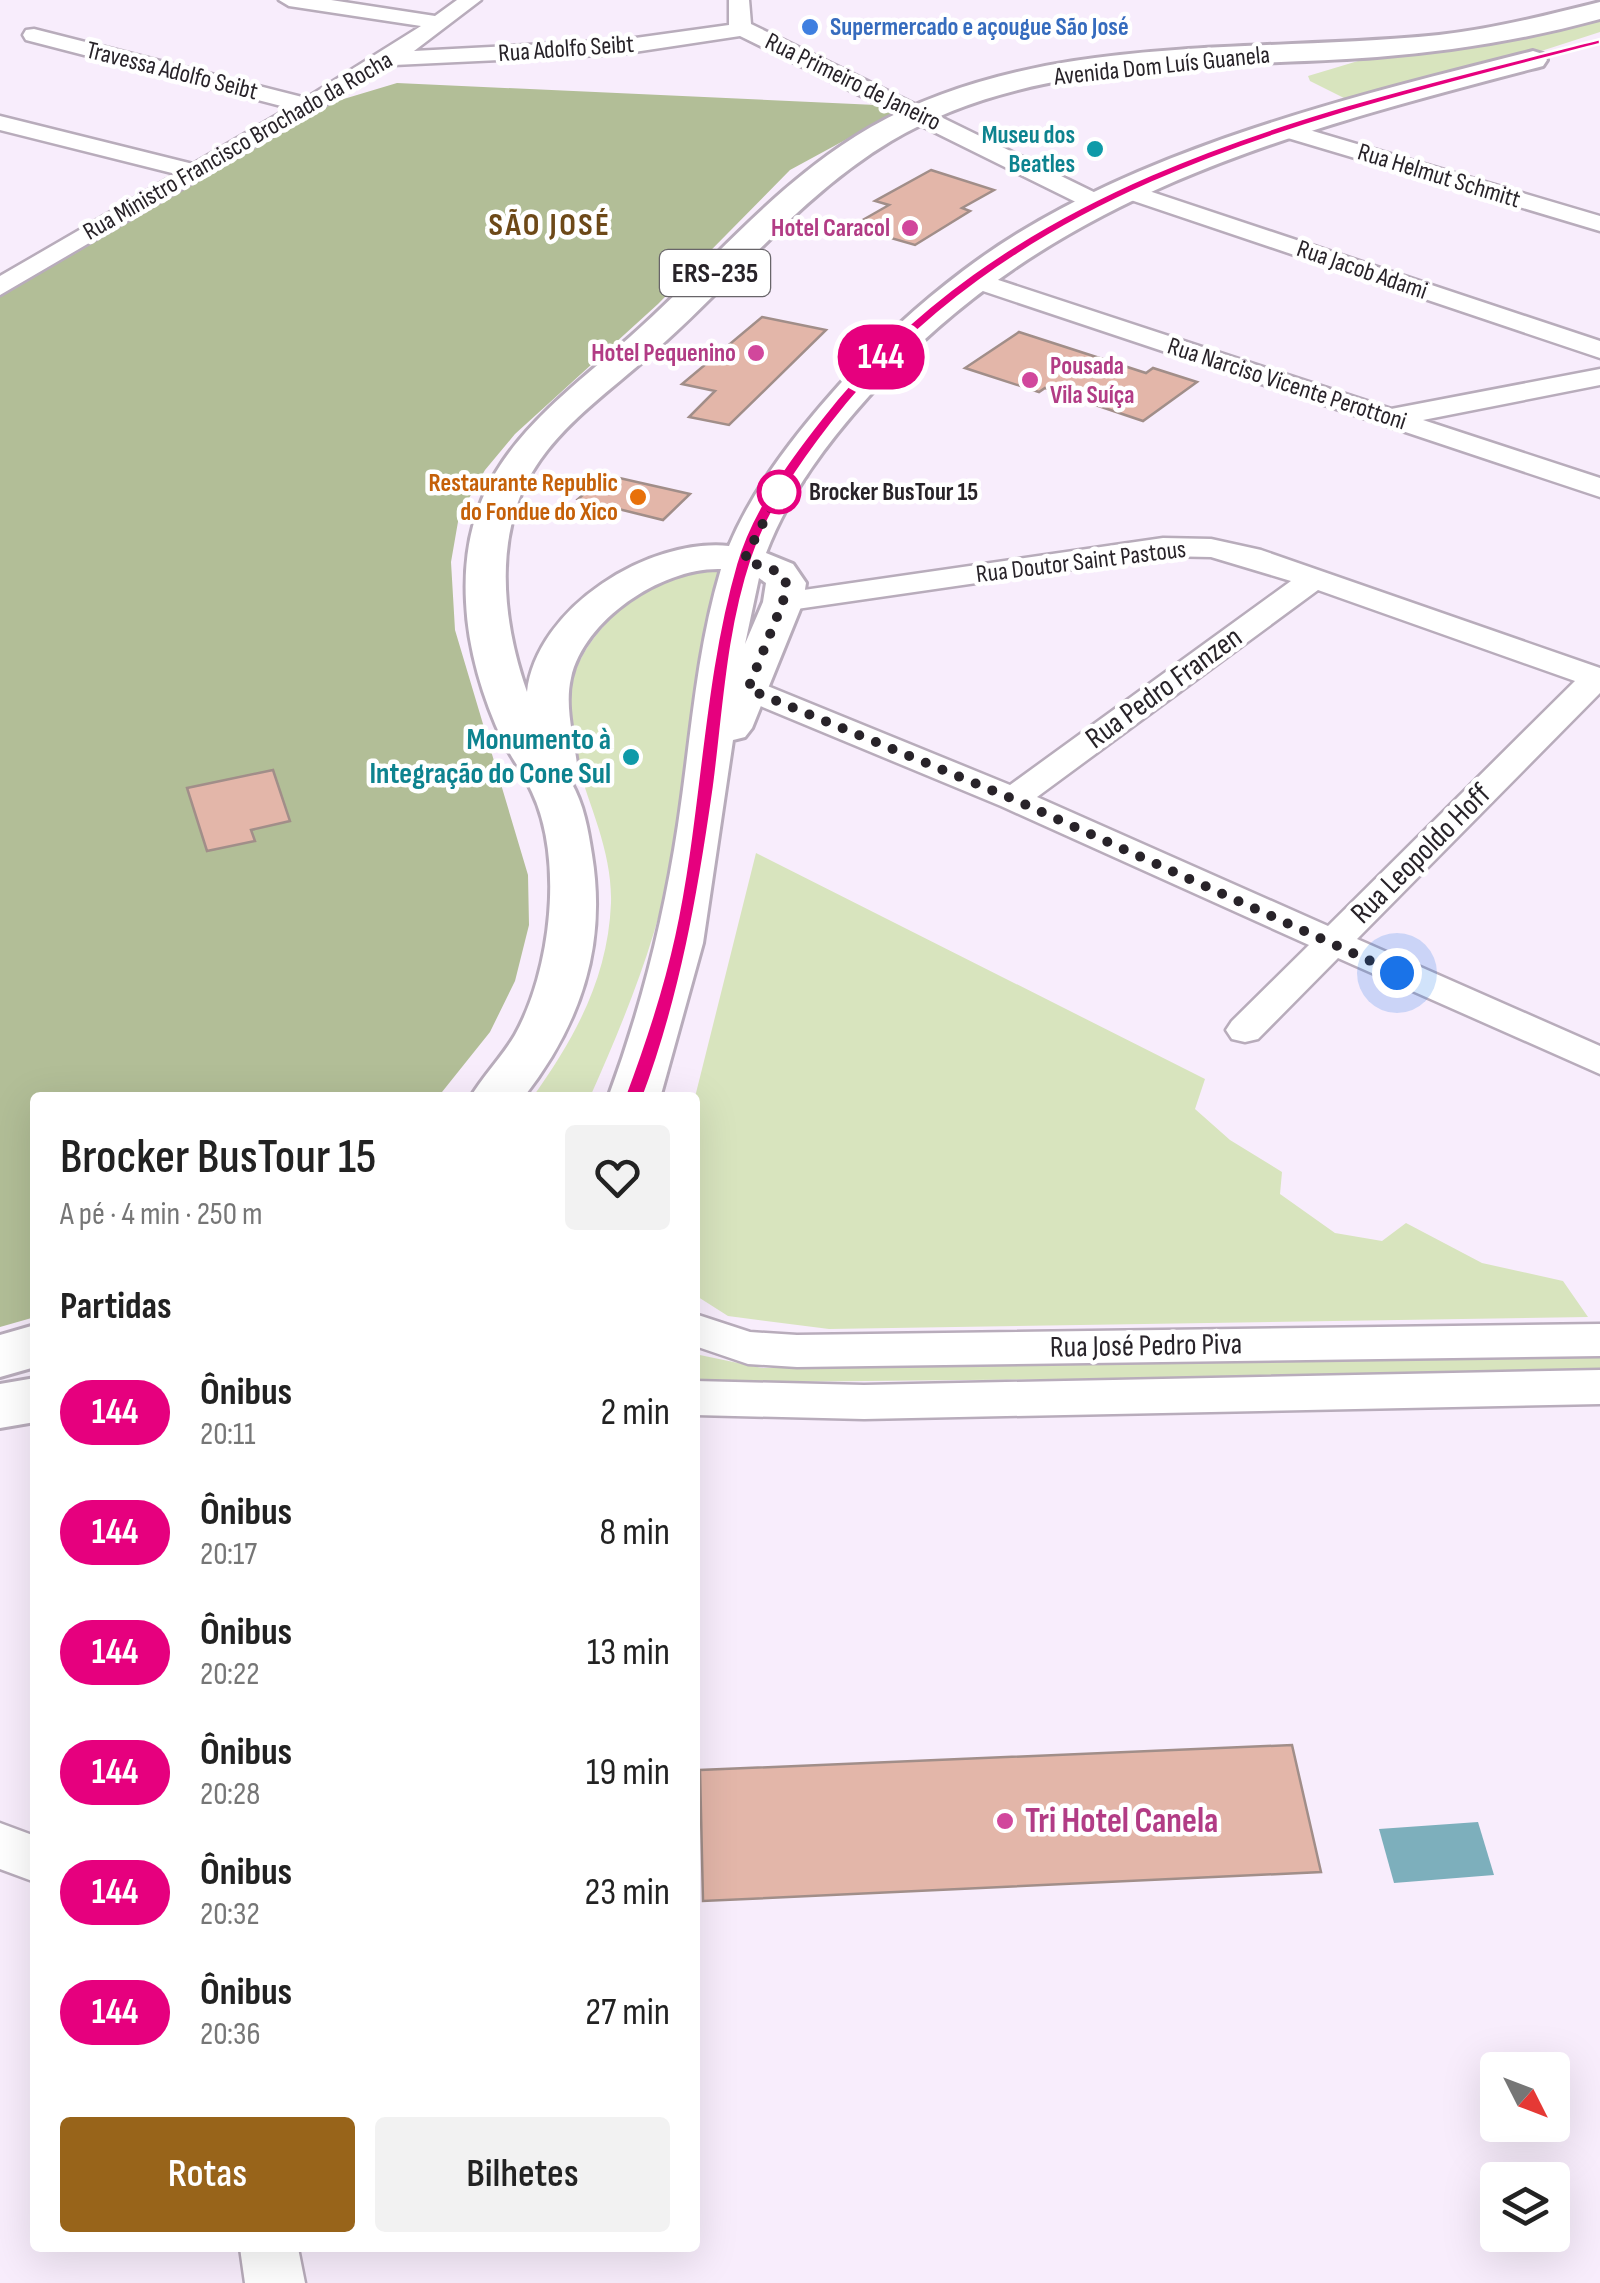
<!DOCTYPE html>
<html lang="pt">
<meta charset="utf-8">
<style>
body{margin:0;font-family:"Sofia Sans Condensed",sans-serif;background:#f2f2f2;color:#222;height:100vh;display:flex;flex-direction:column;font-size:38px;white-space:nowrap}
*{box-sizing:border-box;margin:0}
p{font-size:32px;color:#767676}
.icon{flex:none;width:55px;height:55px;fill:none;stroke:currentColor;stroke-width:2;stroke-linecap:round;stroke-linejoin:round}
.map{position:relative;flex:1;overflow:hidden}
.panel{position:absolute;left:30px;top:1092px;width:670px;height:1160px;display:flex;flex-direction:column;background:#fff;border-radius:10px;box-shadow:0 10px 40px #0002}
.panel>*{flex:none}
.badge{padding:0 20px;border-radius:32px;font-size:35px;line-height:65px}
.needle{width:65px;rotate:132deg}
.fabs{position:absolute;left:1480px;top:2052px;display:grid;gap:20px}
.fabs a{display:grid;place-items:center;width:90px;height:90px;border-radius:10px;background:#fff;box-shadow:0 10px 40px #0002;font-size:50px}
.you{position:absolute;width:50px;height:50px;margin:-25px;border:8px solid #fff;border-radius:50%;background:#1a73e8;box-shadow:0 0 0 15px #1a73e833}
.map>.badge{position:absolute;translate:-50% -50%;box-shadow:0 0 0 5px #fff}
h2{padding:0 30px;font-size:38px;line-height:90px}
.round{display:grid;place-items:center;flex:none;width:105px;height:105px;border-radius:10px;background:#f2f2f2}
.overview{display:flex;align-items:center;justify-content:space-between;height:170px;padding:0 30px}
h1{font-size:48px;font-weight:600;line-height:75px}
.cta{display:flex;gap:20px;margin-top:auto;padding:20px 30px}
.cta a{flex:1;height:115px;border-radius:10px;background:#98641a;color:#fff;font-size:40px;font-weight:600;line-height:115px;text-align:center}
.cta a+a{background:#f2f2f2;color:#222}
ul{padding:0;list-style:none}
li{display:flex;align-items:center;gap:30px;height:120px;padding:0 30px}
li div{flex:1}
li b{display:block;font-size:38px}
li em{font-style:normal}
li .badge{min-width:110px;font-weight:700;text-align:center}
.map>svg:first-child{display:block}
</style>
<div class="map">
<svg width="1600" height="2283" viewBox="0 0 1600 2283">
<rect width="100%" height="100%" fill="#f8edfc"/>
<path fill="#d8e4be" d="M1600,16V32L1532,54L1348,100L1310,81L1308,76L1388,52Z
M721,566C692,658 691,751 675,845C660,933 626,1016 590,1097L532,1098C575,1038 608,978 611,903C614,803 520,720 603,627C620,608 644,584 669,575C684,569 705,569 721,566Z
M756,853L1205,1079L1195,1109L1230,1140L1282,1172L1280,1194L1335,1233L1382,1241L1406,1223L1482,1263L1563,1281L1588,1317L829,1329L728,1316L695,1295V1097Z
M695,1354L762,1368L1600,1355V1368L1486,1375L765,1382L695,1380Z"/>
<path fill="#b2be97" d="M397,83L876,105L893,114L790,170L658,304L515,434L485,470L459,516L451,562L455,630L528,875L529,925L515,981L490,1032L438,1097L35,1098V1317L0,1327V297L337,101Z"/>
<path fill="#7dafbc" d="M1478,1822L1494,1875L1394,1883L1379,1829Z"/>
<path fill="#e3b6a9" stroke="#a18e89" stroke-width="2.5" d="M931,170L994,190L962,208L970,211L915,245L870,232L877,227L861,221L889,205L875,201Z
M762,317L826,330L729,425L689,417L715,391L682,384Z
M1019,332L1146,373L1153,368L1197,382L1143,421L1045,388L1039,392L965,368Z
M606,475L690,494L663,520L578,499Z
M273,770L290,821L251,830L255,841L207,851L187,788Z
M1292,1745L1321,1872L703,1901L700,1770Z"/>
<g fill="none" stroke-linecap="round" stroke-linejoin="round">
<defs>
<path id="minor" d="M279,0H331L435,16L457,0H481L414,51L621,40L729,25V0H749L751,24L1106,198L1109,203L1106,208H1088L740,36L621,54L394,65L0,295V276L176,174L0,130V116L193,164L289,108L26,40L23,35L26,30L34,29L306,98L421,26L289,6Z
M1279,121L1600,216V231L1271,133L1267,128Z
M1125,183L1600,341V358L1116,195L1113,190L1116,185Z
M974,272L1391,409L1600,369V385L1423,420L1600,478V497L965,285L961,280Z
M1163,538L1211,539L1261,550L1600,668V693L1357,939L1600,1046V1074L1338,958L1258,1039L1245,1042L1232,1039L1226,1030L1232,1021L1309,945L1001,806L736,696L731,689L736,682H758L1010,785L1291,581L1211,557L1163,556L783,611L772,609L768,602L772,595L783,593ZM1318,590L1575,681L1328,926L1037,797Z
M695,1314L750,1332L797,1335L1600,1324V1356L797,1367L748,1364L695,1346Z
M1600,1370V1404L864,1419L695,1415V1381L864,1385Z
M0,1823L35,1836V1882L0,1869Z
M240,2248H298L305,2283H245Z"/>
<path id="major" d="M1600,2V19C1527,39 1453,51 1377,57C1217,69 1035,55 891,141C796,198 732,285 649,356C612,389 569,419 540,460C492,527 501,618 527,692C537,607 649,538 729,546C754,486 797,432 840,384C878,342 918,305 963,271C1117,153 1347,98 1533,51L1543,54L1547,60L1543,66C1291,132 1049,193 869,396C827,443 789,493 766,553L793,564L806,583L803,602L752,728L745,737L733,740L703,943L660,1098H608C641,1009 664,918 678,825C691,739 696,652 721,569C663,567 584,619 571,678C564,708 575,742 578,772L571,782C584,805 588,829 592,855C607,947 580,1025 523,1098H470C483,1076 502,1057 515,1035C551,971 564,859 532,792C524,774 512,759 503,741C483,699 468,649 466,602C459,469 541,415 631,336C711,265 777,181 871,127C1041,31 1252,54 1439,35C1494,29 1547,15 1600,2ZM759,578L766,583L763,602L745,644Z
M35,1325V1367L0,1377V1335Z
M35,1378V1422L0,1428V1384Z"/>
</defs>
<use href="#minor" stroke="#b8acbb" stroke-width="5"/>
<use href="#major" stroke="#b8acbb" stroke-width="6"/>
<use href="#minor" fill="#fff" fill-rule="evenodd"/>
<use href="#major" fill="#fff" fill-rule="evenodd"/>
</g>
<path fill="#e6007e" stroke="#fff" stroke-width="2.5" d="M1600,39V44C1323,117 1019,180 832,423C801,463 768,510 752,559C727,634 724,711 714,787C699,893 681,997 643,1098L641,1102H627L624,1098C644,1045 662,991 674,936C701,813 701,685 736,564C751,511 788,461 821,419C1011,175 1316,111 1600,39Z"/>
<g fill="none" stroke-linecap="round" stroke-linejoin="round">
<path stroke="#282329" stroke-width="10" stroke-dasharray="0 18" d="M779,492L744,560L779,572L786,583L783,602L748,689L1013,799L1397,973"/>
</g>
<circle fill="#3f7fe0" stroke="#fff" stroke-width="4" cx="810" cy="27" r="10"/>
<g fill="#0f9aa8" stroke="#fff" stroke-width="4">
<circle cx="1095" cy="149" r="10"/>
<circle cx="631" cy="757" r="10"/>
</g>
<g fill="#d1479c" stroke="#fff" stroke-width="4">
<circle cx="910" cy="228" r="10"/>
<circle cx="756" cy="353" r="10"/>
<circle cx="1030" cy="380" r="10"/>
<circle cx="1005" cy="1821" r="10"/>
</g>
<circle fill="#fff" stroke="#e6007e" stroke-width="5" cx="779" cy="492" r="20"/>
<circle fill="#e8710a" stroke="#fff" stroke-width="4" cx="638" cy="497" r="10"/>
<g text-anchor="middle" dominant-baseline="central" stroke-width="9" stroke-linejoin="round" paint-order="stroke">
<g font-size="25" font-weight="bold" fill="#366cbe" stroke="#fff" text-anchor="start">
<text x="830" y="27">Supermercado e açougue São José</text>
</g>
<g font-size="25" fill="#282329" stroke="#fff">
<text transform="translate(566 49) rotate(-4)">Rua Adolfo Seibt</text>
<text transform="translate(1162 66) rotate(-6)">Avenida Dom Luís Guanela</text>
<text transform="translate(172 71) rotate(14)">Travessa Adolfo Seibt</text>
<text transform="translate(853 82) rotate(26)">Rua Primeiro de Janeiro</text>
<text transform="translate(238 146) rotate(-30)">Rua Ministro Francisco Brochado da Rocha</text>
<text transform="translate(1439 176) rotate(17)">Rua Helmut Schmitt</text>
<text transform="translate(1362 270) rotate(19)">Rua Jacob Adami</text>
<text transform="translate(1287 384) rotate(18)">Rua Narciso Vicente Perottoni</text>
<text transform="translate(1081 562) rotate(-7)">Rua Doutor Saint Pastous</text>
</g>
<g font-size="25" font-weight="bold" fill="#0d838f" stroke="#fff" text-anchor="end">
<text x="1075" y="135">Museu dos<tspan x="1075" dy="29">Beatles</tspan></text>
</g>
<g font-size="25" font-weight="bold" fill="#b23c85" stroke="#fff" text-anchor="end">
<text x="890" y="228">Hotel Caracol</text>
<text x="736" y="353">Hotel Pequenino</text>
<text x="1050" y="366" text-anchor="start">Pousada<tspan x="1050" dy="29">Vila Suíça</tspan></text>
</g>
<g font-size="25" font-weight="bold" fill="#c56008" stroke="#fff" text-anchor="end">
<text x="618" y="483">Restaurante Republic<tspan x="618" dy="29">do Fondue do Xico</tspan></text>
</g>
<g font-size="25" font-weight="bold" fill="#282329" stroke="#fff" text-anchor="start">
<text x="809" y="492">Brocker BusTour 15</text>
</g>
<rect fill="#fff" stroke="#686569" stroke-width="2.5" x="660" y="250" width="110" height="46" rx="8"/>
<g font-size="28" font-weight="bold" fill="#282329">
<text x="715" y="273">ERS-235</text>
</g>
<g font-size="30" fill="#282329" stroke="#fff">
<text transform="translate(1164 688) rotate(-36)">Rua Pedro Franzen</text>
<text transform="translate(1421 854) rotate(-45)">Rua Leopoldo Hoff</text>
<text transform="translate(1146 1346) rotate(-1)">Rua José Pedro Piva</text>
</g>
<g font-size="30" font-weight="bold" fill="#0d838f" stroke="#fff" text-anchor="end">
<text x="611" y="740">Monumento à<tspan x="611" dy="34">Integração do Cone Sul</tspan></text>
</g>
<g font-size="32" font-weight="bold" letter-spacing="2.5" fill="#6d4918" stroke="#fff">
<text x="550" y="225">SÃO JOSÉ</text>
</g>
<g font-size="35" font-weight="bold" fill="#b23c85" stroke="#fff" text-anchor="start">
<text x="1025" y="1821">Tri Hotel Canela</text>
</g>
</g>
</svg>
<div class="fabs">
<a><svg class="needle" viewBox="-14 -14 28 28"><path d="M0-13l5 13h-10z" fill="#e53935"/><path d="M0 13l5-13h-10z" fill="#767676"/></svg></a>
<a><svg class="icon" aria-label="layers" viewBox="0 0 24 24"><path d="M12 4l9 5-9 5-9-5zM3 14l9 5 9-5"/></svg></a>
</div>
<div class="you" style="left:1397px;top:973px"></div>
<b class="badge" style="left:881px;top:357px;background:#e6007e;color:#fff">144</b>
<section class="panel">
<div class="overview"><div><h1>Brocker BusTour 15</h1><p>A pé · 4 min · 250 m</p></div><a class="round"><svg class="icon" aria-label="heart" viewBox="0 0 24 24"><path d="M12 20l-8-8c-3-5 5-10 8-4 3-6 11-1 8 4z"/></svg></a></div>
<h2>Partidas</h2>
<ul>
<li><span class="badge" style="background:#e6007e;color:#fff">144</span><div><b>Ônibus</b><p>20:11</p></div><em>2 min</em></li>
<li><span class="badge" style="background:#e6007e;color:#fff">144</span><div><b>Ônibus</b><p>20:17</p></div><em>8 min</em></li>
<li><span class="badge" style="background:#e6007e;color:#fff">144</span><div><b>Ônibus</b><p>20:22</p></div><em>13 min</em></li>
<li><span class="badge" style="background:#e6007e;color:#fff">144</span><div><b>Ônibus</b><p>20:28</p></div><em>19 min</em></li>
<li><span class="badge" style="background:#e6007e;color:#fff">144</span><div><b>Ônibus</b><p>20:32</p></div><em>23 min</em></li>
<li><span class="badge" style="background:#e6007e;color:#fff">144</span><div><b>Ônibus</b><p>20:36</p></div><em>27 min</em></li>
</ul>
<div class="cta"><a>Rotas</a><a>Bilhetes</a></div>
</section>
</div>
